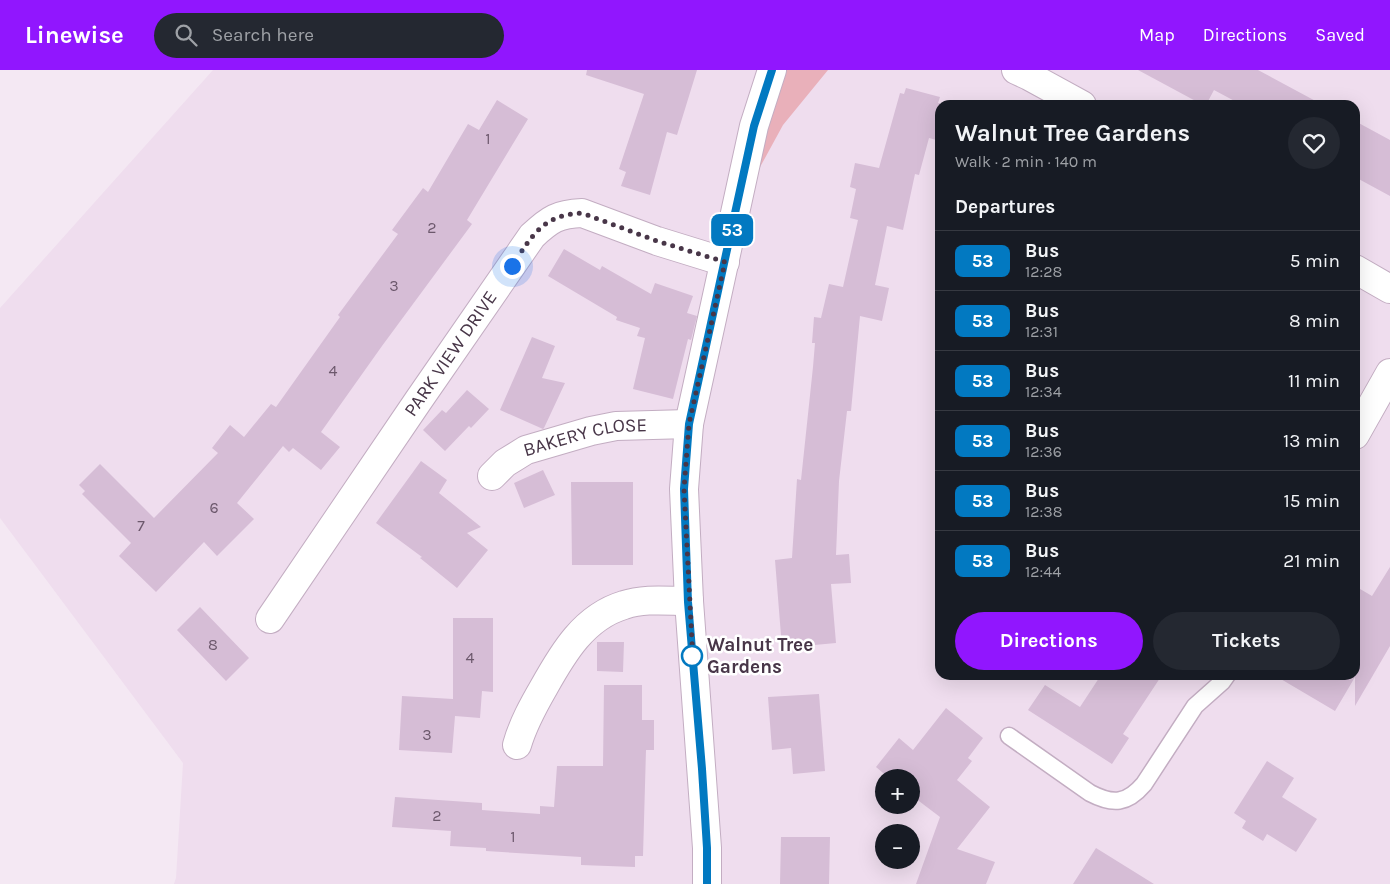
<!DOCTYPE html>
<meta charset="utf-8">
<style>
body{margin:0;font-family:Karla,sans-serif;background:#242831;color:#f1f3f6;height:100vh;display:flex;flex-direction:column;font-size:19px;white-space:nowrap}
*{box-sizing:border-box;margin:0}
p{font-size:16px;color:#9ea1a6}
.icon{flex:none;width:28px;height:28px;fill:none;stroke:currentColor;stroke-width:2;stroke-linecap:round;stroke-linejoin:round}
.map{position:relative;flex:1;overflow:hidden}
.drawer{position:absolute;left:935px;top:30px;width:425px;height:580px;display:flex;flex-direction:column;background:#171b24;border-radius:15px;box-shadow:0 5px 20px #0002}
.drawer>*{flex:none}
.badge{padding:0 10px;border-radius:8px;font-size:18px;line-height:32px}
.buttons{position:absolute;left:875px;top:699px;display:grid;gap:10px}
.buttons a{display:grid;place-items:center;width:45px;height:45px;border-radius:50%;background:#171b24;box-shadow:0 5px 20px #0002;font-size:25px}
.you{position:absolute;width:25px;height:25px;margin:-12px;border:4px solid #fff;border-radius:50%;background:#1a73e8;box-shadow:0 0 0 8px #1a73e833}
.map>.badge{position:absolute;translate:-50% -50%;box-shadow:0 0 0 2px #fff}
h2{padding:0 20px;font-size:19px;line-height:45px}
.round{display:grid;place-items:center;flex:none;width:52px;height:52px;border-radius:26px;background:#242831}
.headline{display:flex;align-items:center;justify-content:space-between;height:85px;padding:0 20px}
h1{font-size:24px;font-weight:700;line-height:38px}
.button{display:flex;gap:10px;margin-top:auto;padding:10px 20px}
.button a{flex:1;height:58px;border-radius:30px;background:#9116fe;color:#fff;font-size:20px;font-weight:700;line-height:58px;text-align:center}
.button a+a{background:#242831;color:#f1f3f6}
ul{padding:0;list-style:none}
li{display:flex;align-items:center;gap:15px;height:60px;padding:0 20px;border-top:1px solid #363941}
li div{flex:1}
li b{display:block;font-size:19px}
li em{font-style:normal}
li .badge{min-width:55px;font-weight:700;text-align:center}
header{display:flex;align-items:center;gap:30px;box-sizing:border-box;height:70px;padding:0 25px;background:#9116fe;color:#fff}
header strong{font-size:24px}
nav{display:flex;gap:28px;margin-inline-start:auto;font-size:18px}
.search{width:350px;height:45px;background:#242831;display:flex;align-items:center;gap:12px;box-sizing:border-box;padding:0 18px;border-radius:28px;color:#9ea1a6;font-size:19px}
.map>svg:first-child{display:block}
</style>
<header>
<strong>Linewise</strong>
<div class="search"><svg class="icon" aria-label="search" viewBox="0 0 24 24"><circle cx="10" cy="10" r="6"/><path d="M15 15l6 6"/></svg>Search here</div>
<nav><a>Map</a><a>Directions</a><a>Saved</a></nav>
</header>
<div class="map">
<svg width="1390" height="814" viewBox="0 0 1390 814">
<rect width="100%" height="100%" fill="#f4e8f3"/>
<path fill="#efddee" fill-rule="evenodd" d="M213,0H1390V814H174L176,808L183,693L0,448V238ZM940,35H1355V605H940ZM884,708H911V735H884ZM884,762H911V790H884Z"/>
<path fill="#e9b0ba" d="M787,0H828L783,55L759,99C766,65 774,32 787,0Z"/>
<path fill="#d6bdd6" d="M587,0H697L677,65L667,62L650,125L621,116L626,102L619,99L644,24L586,5Z
M1138,0H1258L1323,35H1242L1214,20L1206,35H1203Z
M906,18L940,27L938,33H940V71L929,68L919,105L915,104L903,160L887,156L875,215L889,218L882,251L860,246L851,341H847L839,411L836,485L849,484L851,513L831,514L836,573L782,578L775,490L792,488L797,409L801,410L813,297L815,273H812L814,247L821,248L829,214L843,217L858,150L850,148L856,119L850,117L855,93L879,98L900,23L904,24Z
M497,30L528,49L467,150L472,154L382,276L321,362L340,377L321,400L293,378L289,382L283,376L237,433L254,449L217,486L204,472L156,522L119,486L131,473L82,424L85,421L79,415L100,394L154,448L218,383L212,378L230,355L244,367L271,334L276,337L340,247L338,245L398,164L392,160L423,118L428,122L468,54L479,60Z
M1355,51L1390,70V126L1355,107Z
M564,179L600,200L602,196L651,224L655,213L693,226L687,243L697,246L691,270L688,269L673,329L633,319L645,268L637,266L640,258L616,250L617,247L548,206Z
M532,267L555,276L542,308L565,313L544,358L543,359L500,340Z
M467,320L489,339L471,358L469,356L445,381L423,360L442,340L446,343Z
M421,391L447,410L439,423L481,457L467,463L488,480L457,518L420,488L422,487L376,453Z
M543,400L555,425L524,438L514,413Z
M571,412H633V495H572Z
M1390,497V576L1355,636V607L1335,641L1274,605H1355V516L1372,526Z
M200,537L249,588L226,611L177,560Z
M453,548H493V622L482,621L480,648L455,646L452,683L399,680L402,626L453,629Z
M597,572H624L623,602L597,601Z
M1101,605H1162L1123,664L1129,668L1112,694L1028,640L1045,615L1080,637Z
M604,615H642V650H654V680H646L643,786H635V797L581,795V787L486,781V778L450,776L451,761L392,757L395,727L482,733V740L540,744V736L554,737L557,696H603Z
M819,624L825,701L793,704L791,678L772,680L768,627Z
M946,638L983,668L968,688L972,691L957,710L990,737L957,779L995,792L986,814H916L940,747L911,725V708H889L876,697L899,668L913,680Z
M1267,691L1294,708L1282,727L1317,749L1296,782L1267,764L1263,771L1242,758L1246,751L1234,743Z
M781,767H830L829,814H780Z
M1096,778L1154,814H1073Z"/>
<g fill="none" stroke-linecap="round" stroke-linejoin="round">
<defs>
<path id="service" d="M1009,666L1090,723C1113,735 1127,734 1144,714L1195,636L1222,612L1227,605"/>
<g id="minor">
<path d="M1016,0L1029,6L1082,35"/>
<path d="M1355,199L1390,219"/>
<path d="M1355,365L1390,303"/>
<path id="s1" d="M492,406L505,393L526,380L591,361L616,356L689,354"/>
<path id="s2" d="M270,549L418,331L532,166C550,149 558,144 582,143L657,171L725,192"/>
<path d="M517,675C523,654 533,636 544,617C563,583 584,547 624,535C645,528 667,531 689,531"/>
</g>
<path id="tertiary" d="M707,814V778L689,531L684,419L689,354L754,56L772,0"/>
</defs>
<use href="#service" stroke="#c3adc2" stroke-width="19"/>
<use href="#minor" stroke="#c3adc2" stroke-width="30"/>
<use href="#tertiary" stroke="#c3adc2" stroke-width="30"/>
<use href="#service" stroke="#fff" stroke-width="16"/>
<use href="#minor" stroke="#fff" stroke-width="28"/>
<use href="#tertiary" stroke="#fff" stroke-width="28"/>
</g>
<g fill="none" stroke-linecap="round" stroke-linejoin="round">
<defs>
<path id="line" d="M707,814V778L702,699L688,532L684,419L689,354L754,56L772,0"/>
</defs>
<use href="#line" stroke="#fff" stroke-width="11"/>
<use href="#line" stroke="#0279c1" stroke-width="8"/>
<path stroke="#483648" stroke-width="5" stroke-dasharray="0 9" d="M512,196C532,166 542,145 582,143L657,171L725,192L689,354L684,419L693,591L692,586"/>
</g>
<circle fill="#fff" stroke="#0279c1" stroke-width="2.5" cx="692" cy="586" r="10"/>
<g text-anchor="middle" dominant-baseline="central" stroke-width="5" stroke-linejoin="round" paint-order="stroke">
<g font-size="16" fill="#6c586c">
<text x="488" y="68">1</text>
<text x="432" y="157">2</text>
<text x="394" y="215">3</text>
<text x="333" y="300">4</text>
<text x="214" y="437">6</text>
<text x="141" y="455">7</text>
<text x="213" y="574">8</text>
<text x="470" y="587">4</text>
<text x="427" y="664">3</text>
<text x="437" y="745">2</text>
<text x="513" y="766">1</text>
</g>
<g font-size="19" fill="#483648" stroke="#fff">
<text stroke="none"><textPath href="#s2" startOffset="321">PARK VIEW DRIVE</textPath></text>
<text stroke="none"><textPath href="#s1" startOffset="104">BAKERY CLOSE</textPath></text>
</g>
<g font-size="19" font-weight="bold" fill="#483648" stroke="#fff" text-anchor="start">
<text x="707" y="575">Walnut Tree<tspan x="707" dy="22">Gardens</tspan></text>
</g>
</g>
</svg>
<div class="buttons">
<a>+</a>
<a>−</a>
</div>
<div class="you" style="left:512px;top:196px"></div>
<b class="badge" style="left:732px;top:160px;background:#0279c1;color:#fff">53</b>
<section class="drawer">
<div class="headline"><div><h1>Walnut Tree Gardens</h1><p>Walk · 2 min · 140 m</p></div><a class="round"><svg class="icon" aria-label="heart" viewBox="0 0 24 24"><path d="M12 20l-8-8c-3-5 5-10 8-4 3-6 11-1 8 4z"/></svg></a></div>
<h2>Departures</h2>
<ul>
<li><span class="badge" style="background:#0279c1;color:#fff">53</span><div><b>Bus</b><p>12:28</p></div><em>5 min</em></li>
<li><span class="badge" style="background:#0279c1;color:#fff">53</span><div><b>Bus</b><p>12:31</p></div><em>8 min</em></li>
<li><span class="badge" style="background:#0279c1;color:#fff">53</span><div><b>Bus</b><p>12:34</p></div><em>11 min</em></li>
<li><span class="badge" style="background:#0279c1;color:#fff">53</span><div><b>Bus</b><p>12:36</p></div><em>13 min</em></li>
<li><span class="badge" style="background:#0279c1;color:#fff">53</span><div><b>Bus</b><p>12:38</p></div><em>15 min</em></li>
<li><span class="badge" style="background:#0279c1;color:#fff">53</span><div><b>Bus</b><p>12:44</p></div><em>21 min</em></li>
</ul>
<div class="button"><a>Directions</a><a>Tickets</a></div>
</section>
</div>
